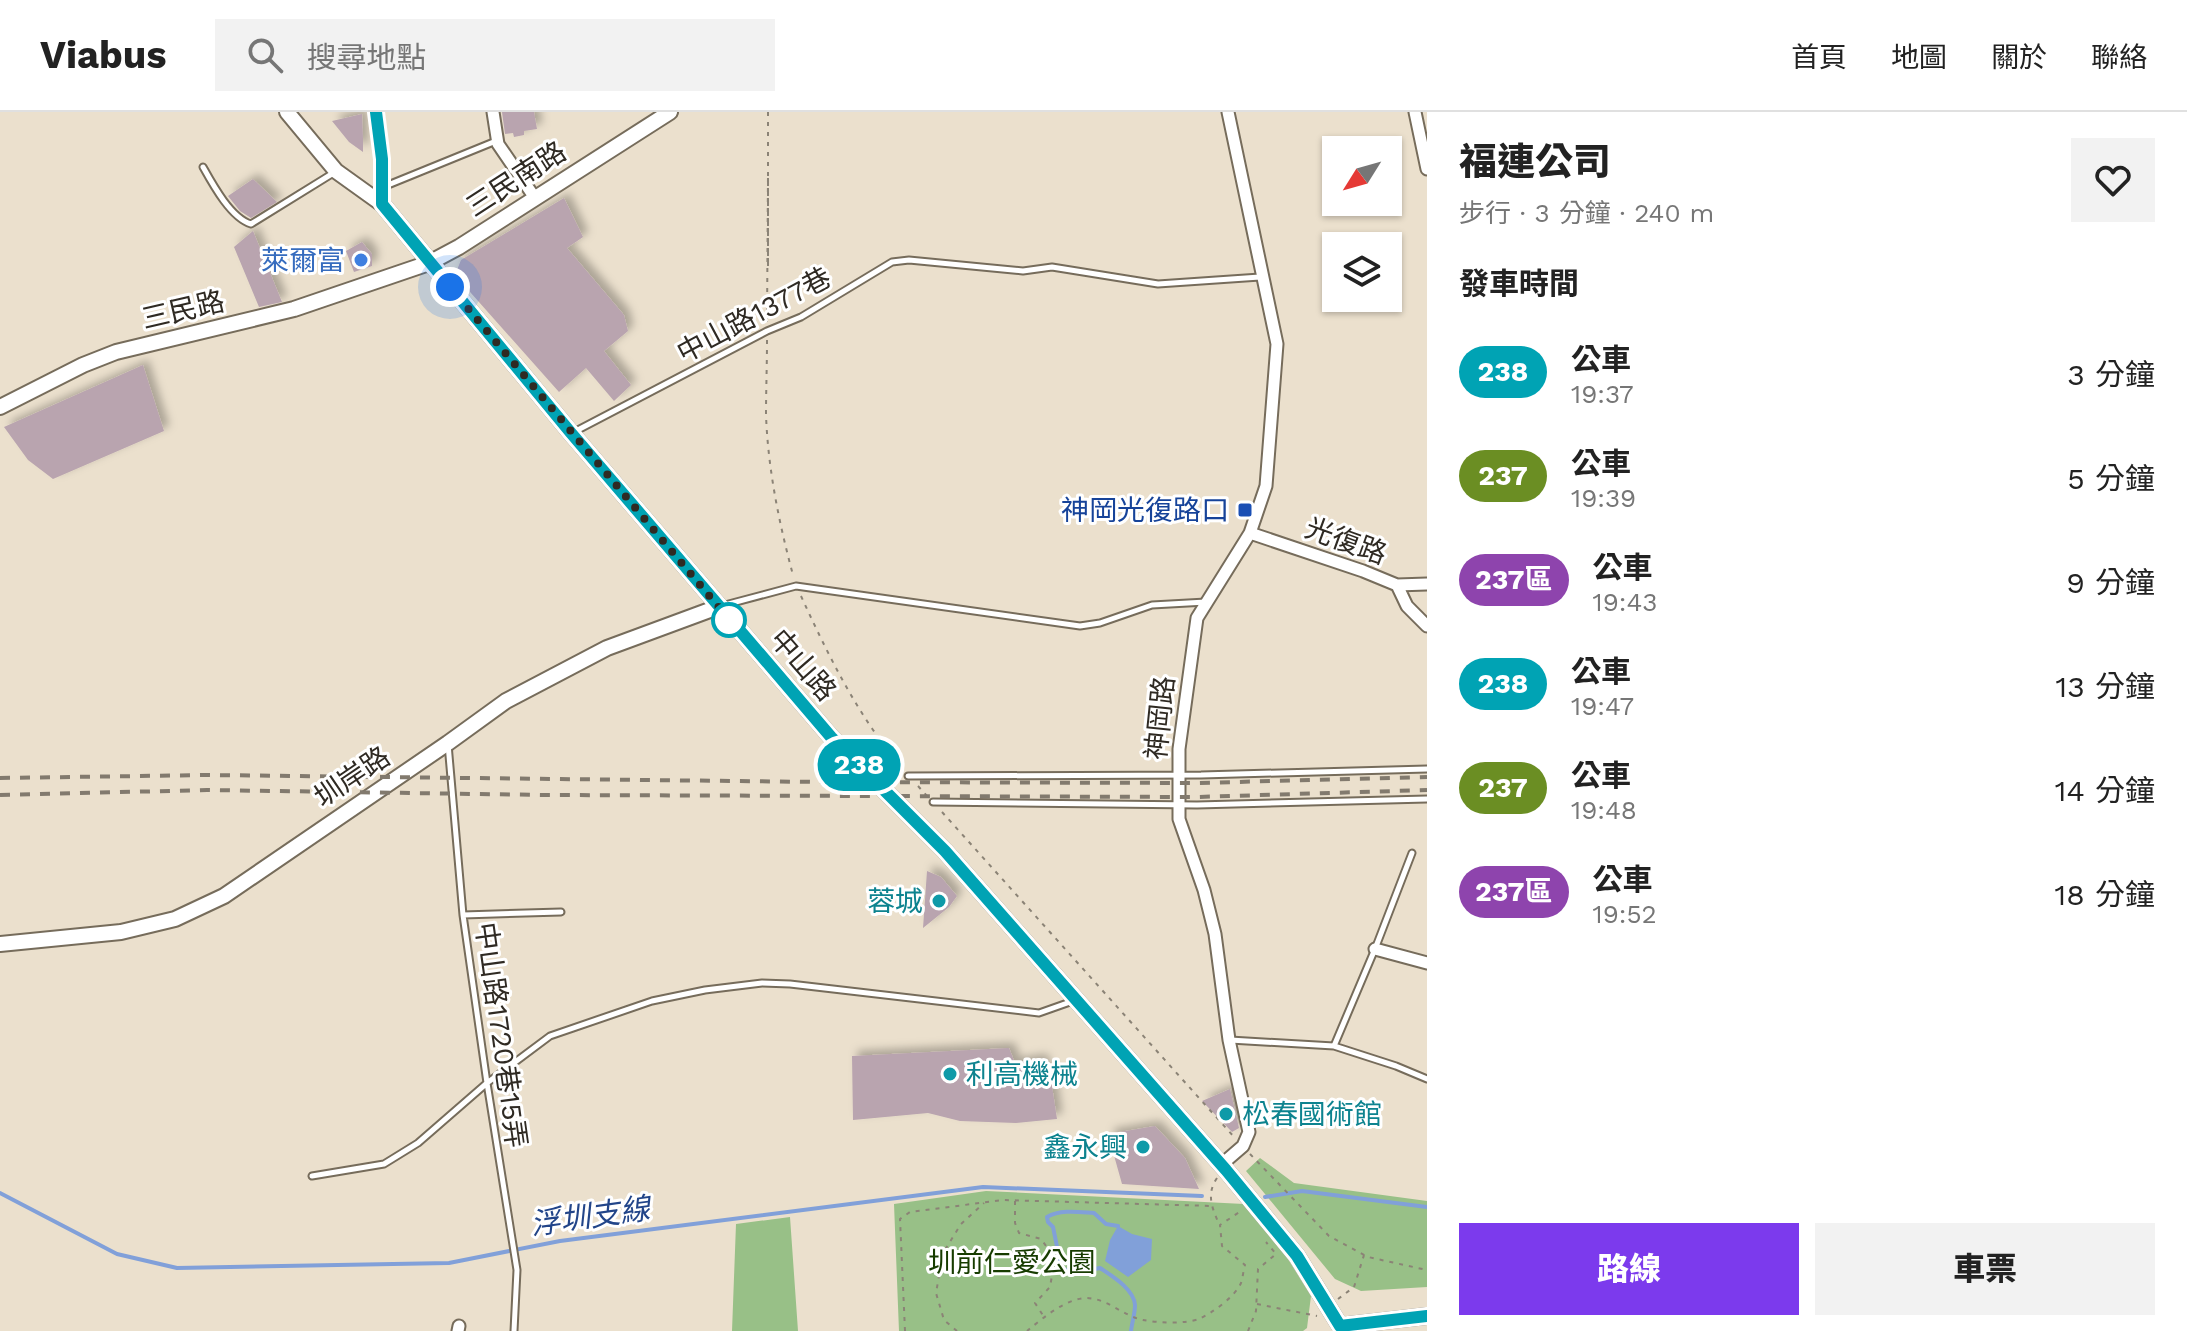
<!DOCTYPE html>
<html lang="zh-TW">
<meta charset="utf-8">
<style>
body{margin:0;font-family:"Work Sans","Noto Sans TC",sans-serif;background:#f2f2f2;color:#222;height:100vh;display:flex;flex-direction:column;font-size:30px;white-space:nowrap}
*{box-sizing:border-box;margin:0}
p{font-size:26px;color:#767676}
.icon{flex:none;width:44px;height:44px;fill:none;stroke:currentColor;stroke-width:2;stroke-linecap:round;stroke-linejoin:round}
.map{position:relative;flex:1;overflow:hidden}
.details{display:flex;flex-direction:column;background:#fff;width:760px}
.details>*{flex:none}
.badge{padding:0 16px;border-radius:26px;font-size:28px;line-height:52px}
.needle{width:52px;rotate:233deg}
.fabs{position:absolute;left:1322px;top:24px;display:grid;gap:16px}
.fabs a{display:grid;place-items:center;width:80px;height:80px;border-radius:0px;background:#fff;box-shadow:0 2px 6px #0004;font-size:40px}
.you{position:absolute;width:40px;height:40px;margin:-20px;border:6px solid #fff;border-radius:50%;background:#1a73e8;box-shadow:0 0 0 12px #1a73e833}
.map>.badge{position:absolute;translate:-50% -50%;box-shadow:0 0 0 4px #fff}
h2{padding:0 32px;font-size:30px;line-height:72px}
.round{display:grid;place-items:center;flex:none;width:84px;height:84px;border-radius:0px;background:#f2f2f2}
.summary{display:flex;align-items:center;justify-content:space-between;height:136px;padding:0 32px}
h1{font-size:38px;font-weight:800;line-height:60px}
.cta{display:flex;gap:16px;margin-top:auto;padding:16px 32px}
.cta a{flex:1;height:92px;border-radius:0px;background:#7c3aed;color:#fff;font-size:32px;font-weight:800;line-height:92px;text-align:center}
.cta a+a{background:#f2f2f2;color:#222}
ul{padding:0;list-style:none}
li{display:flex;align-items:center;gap:24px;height:104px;padding:0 32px}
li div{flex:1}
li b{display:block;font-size:30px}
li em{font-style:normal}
li .badge{min-width:88px;font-weight:700;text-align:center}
header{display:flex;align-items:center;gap:48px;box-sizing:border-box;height:112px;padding:0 40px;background:#fff;border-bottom:2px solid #e0e0e0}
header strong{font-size:38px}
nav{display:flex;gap:44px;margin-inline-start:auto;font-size:28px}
.search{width:560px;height:72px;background:#f2f2f2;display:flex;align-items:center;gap:20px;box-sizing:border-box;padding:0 28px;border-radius:0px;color:#767676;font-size:30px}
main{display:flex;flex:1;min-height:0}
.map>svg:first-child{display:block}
</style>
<header>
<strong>Viabus</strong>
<div class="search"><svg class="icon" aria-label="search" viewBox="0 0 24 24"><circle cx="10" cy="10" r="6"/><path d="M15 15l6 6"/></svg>搜尋地點</div>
<nav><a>首頁</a><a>地圖</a><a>關於</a><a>聯絡</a></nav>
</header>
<main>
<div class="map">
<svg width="1427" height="1219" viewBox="0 0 1427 1219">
<defs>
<filter id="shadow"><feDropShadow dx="5.5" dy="-5.5" stdDeviation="4" flood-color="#0004"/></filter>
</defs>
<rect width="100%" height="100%" fill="#ebe0cd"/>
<path fill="#98c087" d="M1260,1046L1294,1071L1427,1089V1175L1361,1179L1335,1167L1246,1059Z
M986,1079L1244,1092L1288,1147L1311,1184L1307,1216L1303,1219H899L894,1092Z
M790,1105L798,1219H732L736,1112Z"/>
<path fill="#81a0d9" d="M1118,1114L1132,1122L1152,1127L1151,1148L1128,1165L1105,1149L1110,1128Z"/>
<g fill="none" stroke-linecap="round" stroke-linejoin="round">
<path stroke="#81a0d9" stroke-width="4" d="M0,1081L117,1142L177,1156L449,1151L560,1129L983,1075L1202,1084
M1265,1085L1302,1079L1427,1095
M1118,1114L1106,1112L1094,1101C1079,1100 1061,1097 1047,1105L1048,1110L1053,1115C1056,1129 1058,1142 1062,1156L1073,1161L1100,1156C1112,1164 1134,1177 1135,1193C1135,1201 1132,1211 1131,1219"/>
</g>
<path fill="#b9a4af" filter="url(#shadow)" d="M502,0H534L537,17L524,19V23L514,25L513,21L505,22Z
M362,2L363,27V40L349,30L332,9Z
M253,67L277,90L251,106L240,99L228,84Z
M564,86L583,125L567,136L624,203L628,219L604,239L631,273L614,289L586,256L559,280L455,163L461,148Z
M253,119L282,190L259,195L234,135Z
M362,130L372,142V154L354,160L346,139Z
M143,253L164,319L53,367L28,348L4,315Z
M927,759L941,765L957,784L949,795L923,816Z
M1009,936L1015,951L1042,947L1052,974L1057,1007L1016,1011L960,1009L928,1001L853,1008L852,944Z
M1230,977L1239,1016L1232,1020L1202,989Z
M1155,1014L1185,1046L1199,1077L1122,1072L1108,1022Z"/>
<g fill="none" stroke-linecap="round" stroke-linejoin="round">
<defs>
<path id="service" d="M203,55C213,73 231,106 251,112L335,60
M383,75L496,29
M572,321L767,219L801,205L892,150L909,148L1023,159L1052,155L1158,172L1260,165
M721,494L796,474L1080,514L1100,511L1152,493L1206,490
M448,632L463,803L487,971L517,1158L514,1219
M908,664L1201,663L1427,657
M933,690L1197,693L1427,687
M463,803L561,800
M1230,928L1334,934L1396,954L1427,967
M1334,934L1375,837L1412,741
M312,1064L384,1052L418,1031L487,971L550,924L652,889L705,878L762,871L790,872L1039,901L1073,889"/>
<path id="minor" d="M377,0L382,47V92
M493,0L498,32L535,86
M1415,0L1427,57
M1250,421L1363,459L1397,473L1427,472
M1397,473L1407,494L1427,514
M1375,837L1427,851
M1221,1053L1243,1034L1249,1020L1229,928L1215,822L1204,778L1179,707V637L1197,506L1250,421L1266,374L1277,232L1228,0
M458,1219L459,1214"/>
<path id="tertiary" d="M287,0L336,59L382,92L571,321L831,625L945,739L1226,1058L1297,1144L1340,1214L1427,1204
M0,295L83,253L116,240L294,197L429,151L459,135L670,0
M0,832L121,820L175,807L224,784L448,631L506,589L607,536L718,495"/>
</defs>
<use href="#service" stroke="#766c5b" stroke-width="9"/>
<use href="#minor" stroke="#766c5b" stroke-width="15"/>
<use href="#tertiary" stroke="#766c5b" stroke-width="18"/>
<path stroke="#8b8376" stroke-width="2" stroke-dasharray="4 6" stroke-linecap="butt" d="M767,210L768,63V154
M767,228C767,253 766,278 766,303C768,357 779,411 793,463
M801,484C829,545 859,606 903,657
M918,674L927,684
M942,700L1235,1026
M1250,1042L1329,1124L1368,1145L1427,1158
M1217,1066C1206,1082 1212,1096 1219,1112
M1015,1089V1111L1019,1121L1041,1127L1055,1146L1050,1175L1035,1191L1044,1205
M1338,1187L1354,1175L1364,1143
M1257,1192L1317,1204
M905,1219L900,1107L910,1100L1003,1088L1212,1094
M957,1219L944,1208L936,1181L943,1141L961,1112L984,1091
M1027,1219C1043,1206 1065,1187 1086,1186C1107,1186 1123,1204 1143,1208C1159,1211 1184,1212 1199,1207C1212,1201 1235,1185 1241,1171C1243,1166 1243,1159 1245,1153L1222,1134L1220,1113L1241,1099L1242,1100
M1248,1219L1256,1199L1258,1157L1276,1142L1266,1130"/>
<use href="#service" stroke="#fff" stroke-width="5"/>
<use href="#minor" stroke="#fff" stroke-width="11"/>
<use href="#tertiary" stroke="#fff" stroke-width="14"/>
<path stroke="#827a6e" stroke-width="4" stroke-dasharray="10 10" stroke-linecap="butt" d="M0,666L208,663L821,670L1197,671L1427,665
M0,683L207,678L546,683L1197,685L1427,678"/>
<path stroke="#8b8376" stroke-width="2" stroke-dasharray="4 6" stroke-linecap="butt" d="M768,0V154"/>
</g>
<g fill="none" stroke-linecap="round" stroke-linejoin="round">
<defs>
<path id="line" d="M376,0L382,47V92L571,321L831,625L945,739L1226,1058L1297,1144L1340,1214L1427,1204"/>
</defs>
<use href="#line" stroke="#fff" stroke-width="18"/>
<use href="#line" stroke="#00a3b4" stroke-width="12"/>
<path stroke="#2f2a23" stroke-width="8" stroke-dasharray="0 14.4" d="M450,175L737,517L729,508"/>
</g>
<circle fill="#3f7fe0" stroke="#fff" stroke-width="3" cx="361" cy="148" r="8"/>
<rect fill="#1a4fb4" stroke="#fff" stroke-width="3" x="1237" y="390" width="16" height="16" rx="4"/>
<circle fill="#fff" stroke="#00a3b4" stroke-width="4" cx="729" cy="508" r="16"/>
<g fill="#0f9aa8" stroke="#fff" stroke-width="3">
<circle cx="939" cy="789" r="8"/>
<circle cx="950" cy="962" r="8"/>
<circle cx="1226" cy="1002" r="8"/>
<circle cx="1143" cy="1035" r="8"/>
</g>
<g text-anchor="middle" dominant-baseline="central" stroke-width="6" stroke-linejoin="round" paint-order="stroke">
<g font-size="28" fill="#2f2a23" stroke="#fff">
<text transform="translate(516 67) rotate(-33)">三民南路</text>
<text transform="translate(183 198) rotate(-13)">三民路</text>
<text transform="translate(754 203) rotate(-28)">中山路1377巷</text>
<text transform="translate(1346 429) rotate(20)">光復路</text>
<text transform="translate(803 553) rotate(49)">中山路</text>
<text transform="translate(1160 606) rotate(-84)">神岡路</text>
<text transform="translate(352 665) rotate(-34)">圳岸路</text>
<text transform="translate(501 923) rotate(82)">中山路1720巷15弄</text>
</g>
<g font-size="28" fill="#366cbe" stroke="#fff" text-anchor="end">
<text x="345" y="148">萊爾富</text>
</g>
<g font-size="28" fill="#164399" stroke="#fff" text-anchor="end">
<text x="1229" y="398">神岡光復路口</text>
</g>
<g font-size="28" fill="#0d838f" stroke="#fff" text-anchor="end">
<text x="923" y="789">蓉城</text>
<text x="966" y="962" text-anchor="start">利高機械</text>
<text x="1242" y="1002" text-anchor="start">松春國術館</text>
<text x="1127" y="1035">鑫永興</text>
</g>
<g font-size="28" fill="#173c00" stroke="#fff">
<text x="1012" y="1150">圳前仁愛公園</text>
</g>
<g font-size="30" font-style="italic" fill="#224589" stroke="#fff">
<text transform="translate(590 1104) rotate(-8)">浮圳支線</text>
</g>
</g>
</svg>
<div class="fabs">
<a><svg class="needle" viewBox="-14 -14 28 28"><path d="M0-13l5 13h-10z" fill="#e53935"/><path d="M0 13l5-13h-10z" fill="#767676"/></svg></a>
<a><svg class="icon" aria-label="layers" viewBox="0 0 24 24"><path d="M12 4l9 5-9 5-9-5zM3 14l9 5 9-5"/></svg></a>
</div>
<div class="you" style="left:450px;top:175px"></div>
<b class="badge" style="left:859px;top:653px;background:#00a3b4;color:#fff">238</b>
</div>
<section class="details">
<div class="summary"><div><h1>福連公司</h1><p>步行 · 3 分鐘 · 240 m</p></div><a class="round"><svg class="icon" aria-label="heart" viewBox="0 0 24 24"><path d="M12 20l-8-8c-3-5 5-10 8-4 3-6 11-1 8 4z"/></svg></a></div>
<h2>發車時間</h2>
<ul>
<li><span class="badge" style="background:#00a3b4;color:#fff">238</span><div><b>公車</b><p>19:37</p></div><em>3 分鐘</em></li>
<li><span class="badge" style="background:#6b8e23;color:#fff">237</span><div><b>公車</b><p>19:39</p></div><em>5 分鐘</em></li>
<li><span class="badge" style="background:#8e44ad;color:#fff">237區</span><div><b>公車</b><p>19:43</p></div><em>9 分鐘</em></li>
<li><span class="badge" style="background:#00a3b4;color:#fff">238</span><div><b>公車</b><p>19:47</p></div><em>13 分鐘</em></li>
<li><span class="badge" style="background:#6b8e23;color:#fff">237</span><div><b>公車</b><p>19:48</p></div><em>14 分鐘</em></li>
<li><span class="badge" style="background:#8e44ad;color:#fff">237區</span><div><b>公車</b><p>19:52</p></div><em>18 分鐘</em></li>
</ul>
<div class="cta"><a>路線</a><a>車票</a></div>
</section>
</main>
